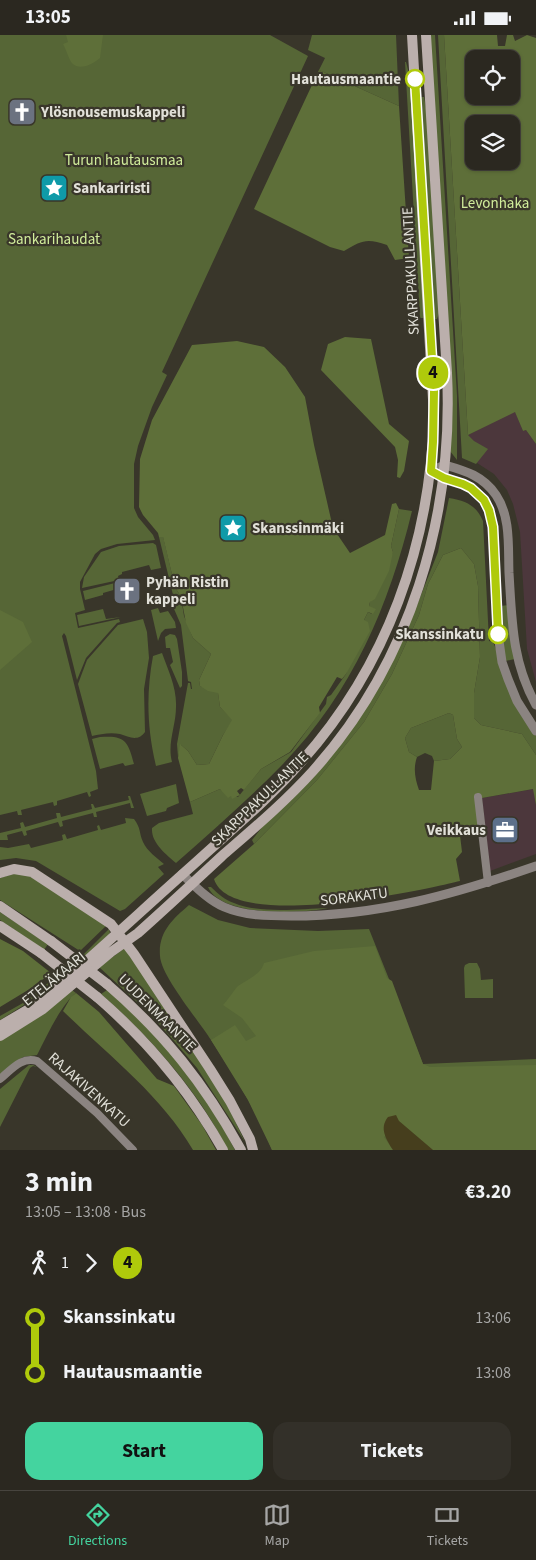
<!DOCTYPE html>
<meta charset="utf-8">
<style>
body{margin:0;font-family:"Source Sans 3",sans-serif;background:#333029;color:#f1f3f6;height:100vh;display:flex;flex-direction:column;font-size:19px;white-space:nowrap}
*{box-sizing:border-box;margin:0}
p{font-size:16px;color:#a6a6a5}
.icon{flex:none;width:28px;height:28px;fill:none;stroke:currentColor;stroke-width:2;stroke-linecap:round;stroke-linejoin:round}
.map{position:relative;height:1115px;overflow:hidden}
.details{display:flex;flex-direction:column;background:#2b2820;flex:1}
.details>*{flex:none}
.badge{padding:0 10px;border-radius:16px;font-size:18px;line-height:32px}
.fabs{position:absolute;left:465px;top:15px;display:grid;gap:10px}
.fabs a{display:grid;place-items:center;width:55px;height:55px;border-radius:10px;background:#2b2820;box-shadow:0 1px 4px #0004,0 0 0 1px #47443e;font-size:25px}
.map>.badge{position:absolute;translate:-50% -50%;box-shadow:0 0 0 2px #fff}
.legs{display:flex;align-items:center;gap:8px;height:55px;padding:0 25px;font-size:16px}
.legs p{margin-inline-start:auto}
.overview{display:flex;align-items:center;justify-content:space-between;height:85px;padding:0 25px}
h1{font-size:28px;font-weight:700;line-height:38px}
.button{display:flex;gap:10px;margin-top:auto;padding:10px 25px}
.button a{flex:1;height:58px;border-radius:15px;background:#44d49f;color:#111;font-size:20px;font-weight:700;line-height:58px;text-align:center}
.button a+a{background:#333029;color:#f1f3f6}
ul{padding:0 25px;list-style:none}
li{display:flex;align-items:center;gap:18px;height:55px;font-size:19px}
li i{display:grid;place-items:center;width:8px;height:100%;margin:0 6px;background:currentColor}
li i::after{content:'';width:12px;height:12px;margin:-6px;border:4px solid;border-radius:50%;background:#2b2820}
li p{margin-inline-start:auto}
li:first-child i{background:linear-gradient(#0000 50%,currentColor 0)}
li:last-child i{background:linear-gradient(currentColor 50%,#0000 0)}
.status{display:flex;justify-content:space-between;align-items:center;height:35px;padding:0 25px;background:#2b2820;direction:ltr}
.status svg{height:14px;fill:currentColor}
.tabs{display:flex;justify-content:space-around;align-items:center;height:70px;border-top:1px solid #47443e;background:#2b2820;font-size:14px;color:#a6a6a5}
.tabs a{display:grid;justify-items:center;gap:2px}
.tabs .on{color:#44d49f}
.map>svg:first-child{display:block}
</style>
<div class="status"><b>13:05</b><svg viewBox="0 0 49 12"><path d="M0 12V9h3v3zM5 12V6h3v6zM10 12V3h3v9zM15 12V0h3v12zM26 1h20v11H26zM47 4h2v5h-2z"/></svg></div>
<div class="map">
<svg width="536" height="1115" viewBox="0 0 536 1115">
<rect width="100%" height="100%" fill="#39362a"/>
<path fill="#4c373c" d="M515,376L523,396L526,395L536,409V647L527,614L520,497L513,469L507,455L494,439L474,426L468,400Z
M534,754L536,770V819L490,836L482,763Z"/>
<path fill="#566636" d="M0,0H270L308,21L162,337L167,340L152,372L138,411L134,429V473L138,482L153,500L155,505L117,509L101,514L95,519L80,547V554L85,575L75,578L78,593L119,584L120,587L117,588L86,623L77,645L66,601L64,598L62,601L96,736L98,754L90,757L91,761L89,762L87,757L57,766V770L54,771L53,767L21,775L22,780H18L17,776L0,780Z
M312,0H396L399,71L319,35L325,23L308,15Z
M430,0H435L457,361V425L450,416L452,383Z
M438,0H444L468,400L474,406L488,414L476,429L462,423Z
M405,27H406L411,46L426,283H420Z
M420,62H424L427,79L439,278L437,284H433Z
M449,463C466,466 476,470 483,486L489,606L493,607L528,689L536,701V720L522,699L481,690L474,683V658L480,622L478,551L474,529L461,513L443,520L428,549L419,580L392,639L364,687L317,745L254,809L252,805L263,791L327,725L417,570L438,517Z
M399,474L412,476C389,571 352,658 282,730C249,764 212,796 176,828C166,819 151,808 152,793L159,788L193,779L190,767L220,754L231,761L238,762L261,734L291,717L326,669L327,662L331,660L346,639L364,585L368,577L372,579L369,571L370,567L393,517L391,511Z
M163,501L175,552L181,562L184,581L193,603L211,619L199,645L200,651L218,657L220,672L233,685L223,700L209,729L197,730L188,716L181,710L178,722L177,709L188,648H190L191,654H192L191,647L188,646L181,590L171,567L174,566L173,560L159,502Z
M153,508L156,510L161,533L151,535L149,530L122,537V539L118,541L119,545L82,553L84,542L101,517L119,511Z
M115,548L117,554L103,558V560L85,565L83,556Z
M509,570L515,624L505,626L500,571Z
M158,573L160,578L168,576L175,587L176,593L165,594L161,598L158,606L151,575Z
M103,574L106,584L121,582L79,591L77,580Z
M143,584L147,597L149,623L144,654L145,697C138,707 129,702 120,699C111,697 100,699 92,701L78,649L87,625L118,590Z
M170,599L175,600L177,604L182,637V651L180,653L170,630L173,627L170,613H166L165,602Z
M162,618C168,635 177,653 176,672C176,691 167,708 172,727L156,731C147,693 146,659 153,621Z
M449,678L453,680L457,704L462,712L450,724L434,726L432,721L425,718L417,722L409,717L405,703L411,693Z
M100,702C125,700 128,706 134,729L125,731L123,728L100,734L92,704Z
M176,749L179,768L167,773L166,776L147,781L140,759Z
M128,761H130L134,773H131L130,768L96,777L97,782H94L93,778L62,786L63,791L60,792L58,787L26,796L27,800L24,801L22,796L7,800L8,805H0V798L21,793L20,788L23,787L25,792L57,783L56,778H60L61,782L92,774L91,769H93L95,773L129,765Z
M125,783L134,784C141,793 139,798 143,807C147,816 157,823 164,829L158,832L164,839L125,874L120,876L36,826L16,823L0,825V812L8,813L29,809L31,813L63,805L62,800L65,799L67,804L98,795L97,791L99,790L101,795L126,788Z
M17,838L27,839L107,890L80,916L0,865V843Z
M208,852H211C218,859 225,865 234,868C260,879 300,874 328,873C302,879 221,882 208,852Z
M189,870L218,885L250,893L318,896L369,894L423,1029L536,1024V1115H272C257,1076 234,1040 211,1005C199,986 161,941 160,921C158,897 173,884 189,870Z
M0,877L48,909L44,915L0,885Z
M109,894L110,898L108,901L40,960L0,985V981L23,968L84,919Z
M125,913L225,1065L245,1107L197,1033L175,1007L150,979L99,932Z
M469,928H477L480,934L481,945L493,944V963H465L464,933L465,930Z
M72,955L76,958C60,971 47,1001 37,1020L23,1022L0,1041V1005Z
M107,955C146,987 184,1029 211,1072C220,1086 227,1101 235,1115H228C197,1054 152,1004 101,959Z
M29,1030H33L37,1032L33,1031L30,1033L0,1092V1054Z"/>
<path fill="#5e6f39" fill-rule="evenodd" d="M66,0H103L100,23C93,29 79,37 71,27C68,22 66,14 63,9L68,7Z
M444,0H497L498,11H505L507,0H513L515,6L527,0L536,3V409L526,395L523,396L515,377L468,400ZM474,24H511V61H474ZM474,89H511V126H474Z
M319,35L399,71L409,223L395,225L387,210C367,203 362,205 344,216L330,212L254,174Z
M345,302L371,304L389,389L409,406L404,436L400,443L397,442L398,425L395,412L321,335L328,309Z
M237,306L264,312L285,332L305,362L314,410L333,493L350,518L385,500L392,469L396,468L399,474L391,511L393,517L389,536L375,564L370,567L369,571L376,574L373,579L368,577L364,585L368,587L370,596L346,639L342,644L337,642L319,672L320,678L290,717L261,734L244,755L241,753L237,756L240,760L232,764L231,761L228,763L220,754L190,767L178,723L180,709L188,716L197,730L209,729L223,700L232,685L220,672L218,658L208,656L200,651L199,645L211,619L193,603L186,588L181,562L175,552L163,502H159L158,498L143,480L139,472L140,424L152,385L192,310Z
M461,513L474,529L478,551L480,622L474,658V683L481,690L522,699L536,720V770L533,754L482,763L479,798L460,800L462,817L456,824L460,846C420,856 230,897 214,844L254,809L317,745L364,687L392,639L419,580L428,549L443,520ZM449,678L453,680L457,704L462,712L450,724L434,726L431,755H419C415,744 413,733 417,722L409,717L405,703L411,693Z
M0,575L23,587L32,607L0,635Z
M0,904L23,916L51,938L33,952L0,972Z
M375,911L387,943L392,946L423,1029L430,1032L536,1030V1115H433L399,1086L384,1102L393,1115H272L248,1065L211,1005L235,990L246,1006L256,1001L242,983L223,970C228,965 234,955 238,951C247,944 261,940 264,928L314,916Z
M76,958L99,977L157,1044L174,1051L202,1090L216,1115H193C161,1060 108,1020 63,976L71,962Z"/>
<path fill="#463e1d" d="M396,1080L399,1086L433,1115H393C386,1104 379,1093 388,1082Z"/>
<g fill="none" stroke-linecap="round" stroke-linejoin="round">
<path stroke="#8b8481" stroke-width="8" d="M478,762L488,848
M0,1044C11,1035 22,1021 37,1026L97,1078L133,1115"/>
<path stroke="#8b8481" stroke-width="9" d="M438,433L445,430C466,436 483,441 496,460C511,482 508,513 509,538C512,586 512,627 536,670
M431,436L444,443L463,449L471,453L484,465L489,475L493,492L498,599L502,627L508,644L517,666L536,696
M182,839C195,851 208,865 224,872C245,881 269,881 291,881C379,881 455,859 536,831"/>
<path stroke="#bbafac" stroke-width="10" d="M0,838L14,834L32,837L111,889L134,919L210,1034L230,1066L250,1104L253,1115
M0,871L51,906
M0,891L41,918
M107,949C165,999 204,1048 241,1115
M97,962C148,1006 190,1056 223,1115
M0,991L34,971L59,950C105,910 149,869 194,829C230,796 269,764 301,727C387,631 430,510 434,382L412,0
M0,1001L43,974L111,917L138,898C166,873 194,847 222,821C253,794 285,767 313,736C410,628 454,482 447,338L426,0"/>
<path stroke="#bbafac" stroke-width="10" d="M51,906L107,949
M41,918L97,962"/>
</g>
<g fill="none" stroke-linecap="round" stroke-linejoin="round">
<defs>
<path id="line-1" d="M415,44L434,356L433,407L431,436L444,443L463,449L471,453L484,465L489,475L493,492L498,599"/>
</defs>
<use href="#line-1" stroke="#fff" stroke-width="11"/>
<use href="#line-1" stroke="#afca0b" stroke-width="8"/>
</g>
<defs>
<symbol id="church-square" viewBox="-11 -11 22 22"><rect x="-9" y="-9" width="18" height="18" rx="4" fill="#6b7280" stroke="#39362a"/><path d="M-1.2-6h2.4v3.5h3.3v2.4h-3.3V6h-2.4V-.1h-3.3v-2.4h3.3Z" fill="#fff"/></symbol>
<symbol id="sight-square" viewBox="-11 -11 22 22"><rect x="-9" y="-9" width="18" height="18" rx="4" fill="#0f9aa8" stroke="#39362a"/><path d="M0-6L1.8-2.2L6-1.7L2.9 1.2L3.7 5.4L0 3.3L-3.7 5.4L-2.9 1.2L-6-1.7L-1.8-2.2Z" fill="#fff"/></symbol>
<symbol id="office-square" viewBox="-11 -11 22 22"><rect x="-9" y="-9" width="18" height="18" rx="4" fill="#5c6f8a" stroke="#39362a"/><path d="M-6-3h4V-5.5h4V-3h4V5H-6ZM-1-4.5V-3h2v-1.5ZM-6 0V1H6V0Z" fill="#fff"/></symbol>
</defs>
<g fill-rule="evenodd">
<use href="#church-square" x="6" y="61" width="32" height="32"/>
<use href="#sight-square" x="38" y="137" width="32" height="32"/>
<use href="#sight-square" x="217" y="477" width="32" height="32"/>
<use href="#church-square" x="111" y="540" width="32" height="32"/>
<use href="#office-square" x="489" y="779" width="32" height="32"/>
</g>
<g fill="#fff" stroke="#afca0b" stroke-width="2.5">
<circle cx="415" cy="44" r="9"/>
<circle cx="498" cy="599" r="9"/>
</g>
<g text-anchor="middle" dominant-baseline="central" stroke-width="4.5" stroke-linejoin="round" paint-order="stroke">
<g font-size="15" font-weight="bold" fill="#e1e0d8" stroke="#39362a" text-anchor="end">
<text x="401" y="44">Hautausmaantie</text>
<text x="484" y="599">Skanssinkatu</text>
</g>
<g font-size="15" font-weight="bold" fill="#e1e0d8" stroke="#39362a" text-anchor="start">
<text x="41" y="77">Ylösnousemuskappeli</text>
<text x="73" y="153">Sankariristi</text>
<text x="252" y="493">Skanssinmäki</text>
<text x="146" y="547">Pyhän Ristin<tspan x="146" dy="17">kappeli</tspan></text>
<text x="486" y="795" text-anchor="end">Veikkaus</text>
</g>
<g font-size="15" fill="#d1ed9b" stroke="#39362a">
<text x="124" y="125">Turun hautausmaa</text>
<text x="495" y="168">Levonhaka</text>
<text x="54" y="204">Sankarihaudat</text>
</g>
<g font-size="15" fill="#e1e0d8" stroke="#39362a">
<text transform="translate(411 236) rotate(-93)">SKARPPAKULLANTIE</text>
<text transform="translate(260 764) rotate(-44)">SKARPPAKULLANTIE</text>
<text transform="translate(354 862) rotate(-7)">SORAKATU</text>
<text transform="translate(54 944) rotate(-39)">ETELÄKAARI</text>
<text transform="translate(157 978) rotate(45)">UUDENMAANTIE</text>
<text transform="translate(89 1055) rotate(42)">RAJAKIVENKATU</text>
</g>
</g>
</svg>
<div class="fabs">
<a><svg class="icon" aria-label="locate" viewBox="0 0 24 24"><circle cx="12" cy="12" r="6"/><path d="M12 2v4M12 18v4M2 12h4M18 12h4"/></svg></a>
<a><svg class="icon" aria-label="layers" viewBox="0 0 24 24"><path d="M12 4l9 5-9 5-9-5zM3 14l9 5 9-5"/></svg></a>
</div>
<b class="badge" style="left:433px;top:338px;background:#afca0b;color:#111">4</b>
</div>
<section class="details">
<div class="overview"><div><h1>3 min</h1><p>13:05 – 13:08 · Bus</p></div><b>€3.20</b></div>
<div class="legs"><svg class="icon" aria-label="walk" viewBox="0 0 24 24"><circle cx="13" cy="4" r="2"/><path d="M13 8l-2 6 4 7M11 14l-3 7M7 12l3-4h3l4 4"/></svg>1<svg class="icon" aria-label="forward" viewBox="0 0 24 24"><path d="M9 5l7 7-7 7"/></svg><b class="badge" style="background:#afca0b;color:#111">4</b></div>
<ul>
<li><i style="color:#afca0b"></i><b>Skanssinkatu</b><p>13:06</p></li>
<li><i style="color:#afca0b"></i><b>Hautausmaantie</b><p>13:08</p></li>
</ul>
<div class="button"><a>Start</a><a>Tickets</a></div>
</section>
<nav class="tabs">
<a class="on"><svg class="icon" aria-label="directions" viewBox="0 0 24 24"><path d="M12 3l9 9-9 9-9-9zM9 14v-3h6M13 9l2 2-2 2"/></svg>Directions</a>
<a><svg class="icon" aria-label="map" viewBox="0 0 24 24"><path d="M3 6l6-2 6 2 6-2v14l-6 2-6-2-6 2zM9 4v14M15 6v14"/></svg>Map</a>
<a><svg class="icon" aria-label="tickets" viewBox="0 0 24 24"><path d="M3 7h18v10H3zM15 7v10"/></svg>Tickets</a>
</nav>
